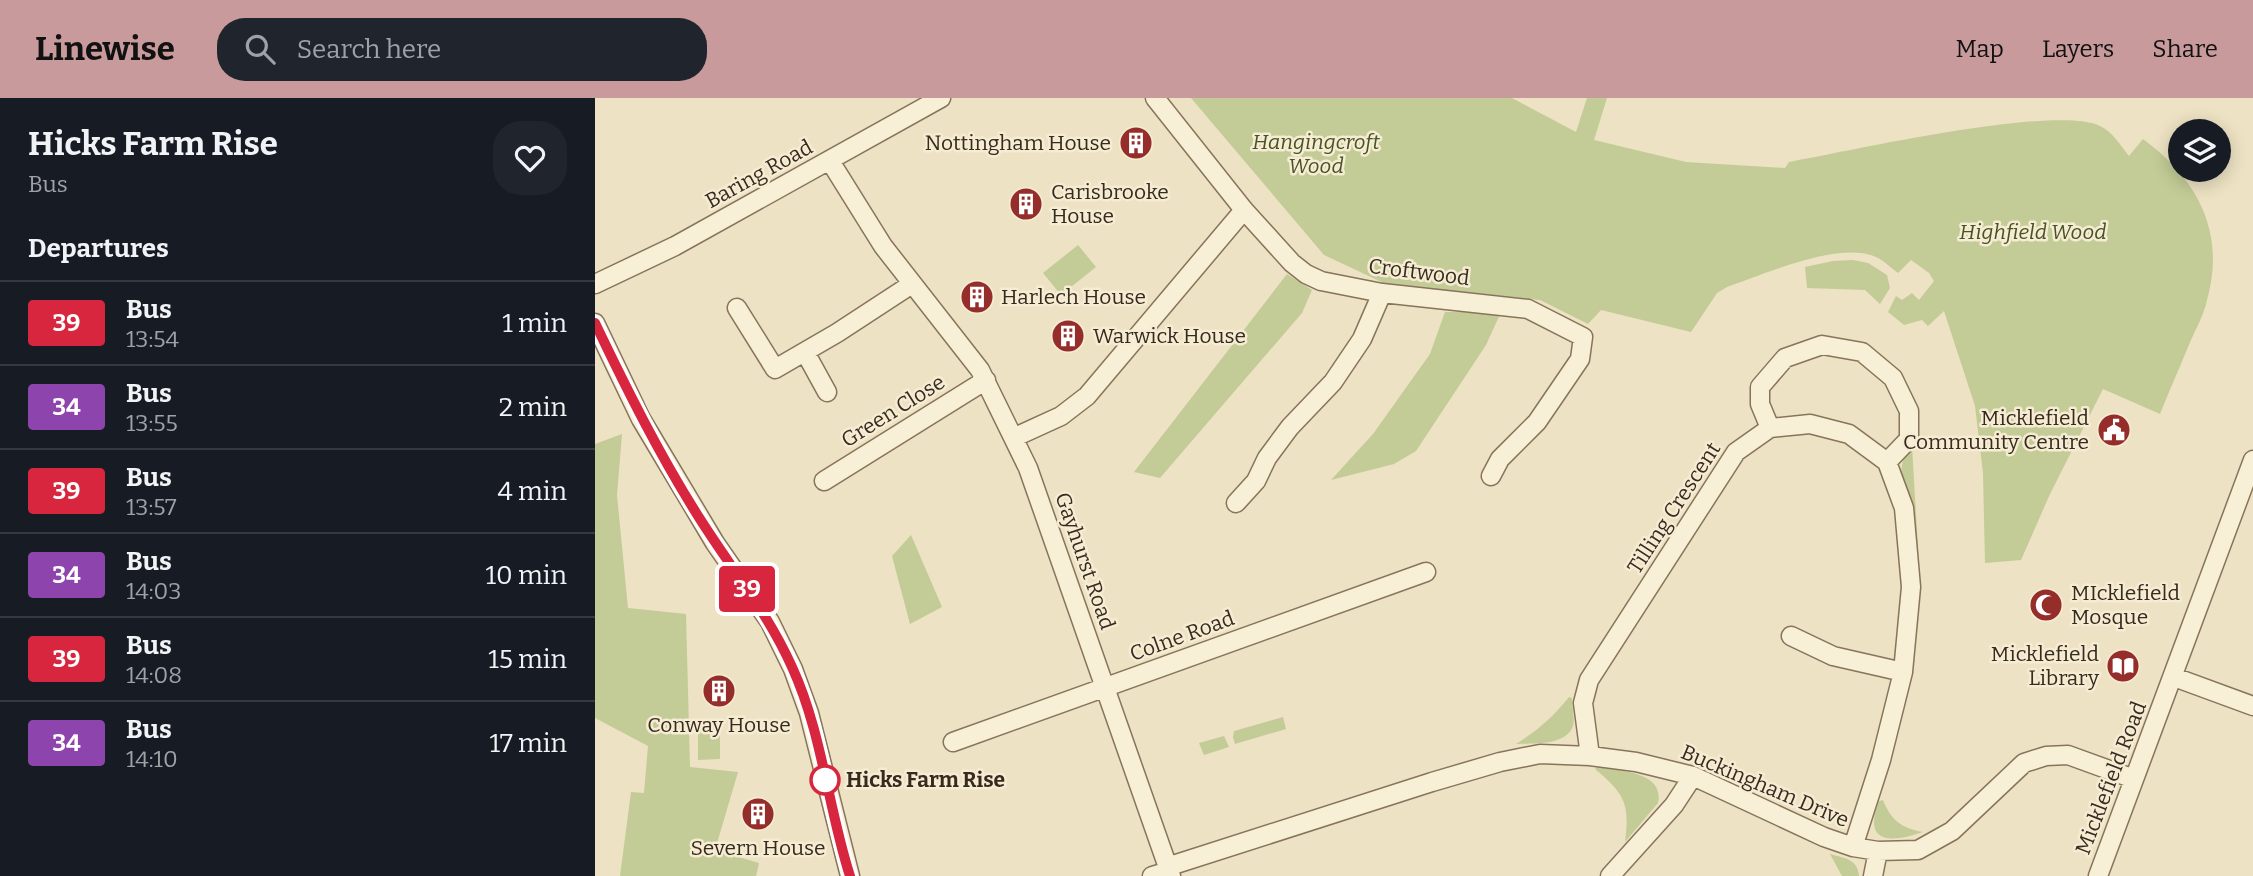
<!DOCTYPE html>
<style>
body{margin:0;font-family:Bitter,serif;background:#20242c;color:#f1f3f6;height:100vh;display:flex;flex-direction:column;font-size:26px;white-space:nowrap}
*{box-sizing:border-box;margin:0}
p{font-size:23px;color:#9ea1a6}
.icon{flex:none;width:38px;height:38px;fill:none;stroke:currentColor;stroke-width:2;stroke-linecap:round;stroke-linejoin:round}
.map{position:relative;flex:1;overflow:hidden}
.panel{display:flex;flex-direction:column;background:#171b24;width:595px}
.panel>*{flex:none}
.badge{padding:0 14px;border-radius:5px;font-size:24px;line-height:46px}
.tools{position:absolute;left:1573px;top:21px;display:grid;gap:14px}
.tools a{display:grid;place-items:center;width:63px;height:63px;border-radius:50%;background:#171b24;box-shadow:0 4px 18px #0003;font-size:35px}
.map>.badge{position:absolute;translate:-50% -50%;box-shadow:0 0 0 4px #fff}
h2{padding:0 28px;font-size:26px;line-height:63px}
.round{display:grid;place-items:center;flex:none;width:74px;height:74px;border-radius:28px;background:#20242c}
.headline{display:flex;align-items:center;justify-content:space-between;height:119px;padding:0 28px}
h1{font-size:33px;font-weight:700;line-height:52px}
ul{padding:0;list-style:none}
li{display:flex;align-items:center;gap:21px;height:84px;padding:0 28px;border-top:2px solid #363941}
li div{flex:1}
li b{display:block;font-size:26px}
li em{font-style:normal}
li .badge{min-width:77px;font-weight:700;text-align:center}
header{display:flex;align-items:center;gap:42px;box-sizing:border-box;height:98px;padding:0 35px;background:#c89a9b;color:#111}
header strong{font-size:33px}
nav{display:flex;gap:38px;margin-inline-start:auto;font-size:24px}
.search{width:490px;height:63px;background:#20242c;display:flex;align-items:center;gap:18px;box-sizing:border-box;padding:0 24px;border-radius:28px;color:#9ea1a6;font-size:26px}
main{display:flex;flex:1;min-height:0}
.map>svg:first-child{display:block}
</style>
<header>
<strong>Linewise</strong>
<div class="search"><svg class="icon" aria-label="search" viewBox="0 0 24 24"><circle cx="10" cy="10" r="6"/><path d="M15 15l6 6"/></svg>Search here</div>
<nav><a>Map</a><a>Layers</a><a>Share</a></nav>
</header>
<main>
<section class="panel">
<div class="headline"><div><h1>Hicks Farm Rise</h1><p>Bus</p></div><a class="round"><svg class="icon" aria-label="heart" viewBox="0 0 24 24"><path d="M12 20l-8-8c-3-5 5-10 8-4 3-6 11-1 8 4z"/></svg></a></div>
<h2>Departures</h2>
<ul>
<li><span class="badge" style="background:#d7263d;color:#fff">39</span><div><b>Bus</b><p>13:54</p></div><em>1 min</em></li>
<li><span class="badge" style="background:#8e44ad;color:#fff">34</span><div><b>Bus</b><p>13:55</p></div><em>2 min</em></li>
<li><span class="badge" style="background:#d7263d;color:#fff">39</span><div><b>Bus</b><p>13:57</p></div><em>4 min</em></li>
<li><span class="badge" style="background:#8e44ad;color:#fff">34</span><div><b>Bus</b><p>14:03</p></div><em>10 min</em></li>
<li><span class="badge" style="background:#d7263d;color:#fff">39</span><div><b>Bus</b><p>14:08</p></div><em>15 min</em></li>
<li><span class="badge" style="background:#8e44ad;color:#fff">34</span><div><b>Bus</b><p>14:10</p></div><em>17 min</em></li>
</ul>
</section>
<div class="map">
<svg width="1658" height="778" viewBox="0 0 1658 778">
<rect width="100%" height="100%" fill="#ede2c3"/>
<path fill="#c3cb97" d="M596,0H917L981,34L992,0H1012L999,42L1091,64L1190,70L1194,64C1251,54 1460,6 1505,28C1518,34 1525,47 1534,58L1548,41C1603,81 1631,135 1612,202C1609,216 1602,229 1596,242C1586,266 1575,291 1565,316L1508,291L1455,396L1426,462L1390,465L1388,375L1380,308L1349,213L1333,228L1327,222L1309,227L1293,214L1301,198L1307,202L1317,195L1324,202L1339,183L1334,175L1316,162L1303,175C1296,170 1288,162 1281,159C1244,142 1168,177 1132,189L1122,195L1096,234L1006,212L993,226L945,202L793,187L729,157Z
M483,147L501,169L466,197L448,175Z
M1258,162L1273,165L1292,177L1295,190L1285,206L1270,192L1212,190L1210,169L1238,163Z
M692,176L717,192L707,215L565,380L539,374Z
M850,214H906L891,247L821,353L799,366L736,382L778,336L835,256Z
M27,336L22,397L33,510L91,516L95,669L143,674L120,752L164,765L161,778H25L36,694L49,695L53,648L0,620V346Z
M1317,348L1323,450L1306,375C1307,365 1309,353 1317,348Z
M316,437L347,509L315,526L297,458Z
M974,599L977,600C977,607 980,621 978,628C971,648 938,645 921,646C942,633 959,618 974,599Z
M688,619L691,631L640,646L638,639L639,633Z
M125,632V661L103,662V633Z
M629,638L634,649L609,657L604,645Z
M1002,669C1023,673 1070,673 1063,705L1030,744C1035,706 1030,696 1000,671Z
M1288,702C1296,722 1306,730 1328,734C1296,745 1267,746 1284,703Z
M1235,756C1249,760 1263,761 1264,778H1247Z"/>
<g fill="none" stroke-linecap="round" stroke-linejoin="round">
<defs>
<path id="street" d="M560,0L649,112L697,165L711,176L726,183L787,195L933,211L988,239L985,261L942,324L905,361L896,378
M235,63L288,148L385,272L433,370L576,778
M0,186L80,148L346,0
M142,210L180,271L242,235L317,186
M0,225L46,321L120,445L175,524L198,571L214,615L255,778
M210,254L232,294
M1175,330L1165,306V289L1190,260L1227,247L1267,254L1298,280L1314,313V341L1292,364
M420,339L466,318L492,298L649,112
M229,383L391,282
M641,405L661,383L672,360L695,329L738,284L767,241L787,195
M1196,538L1238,558L1308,574
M1579,579L1658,608
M358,644L831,474
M995,658L988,605L994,582L1141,354L1175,330L1215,326L1254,336L1292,364L1309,410L1316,489L1308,574L1286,662L1258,749
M557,778L567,775L578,767L837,684L905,664L945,656L995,658L1041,664L1098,678L1229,739L1258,749L1283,753L1323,752L1357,733L1429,665L1451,658L1473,657L1539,681
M1015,778L1079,707L1098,678
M1278,778L1283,753
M1503,778L1658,362"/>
</defs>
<use href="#street" stroke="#87745a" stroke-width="21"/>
<use href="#street" stroke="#f8efd7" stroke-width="18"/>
</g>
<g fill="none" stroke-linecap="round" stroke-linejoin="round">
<defs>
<path id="line" d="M0,225C32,292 65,358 105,421C136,470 173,515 197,569C227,634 233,710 255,778"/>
</defs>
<use href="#line" stroke="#fff" stroke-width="16"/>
<use href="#line" stroke="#d7263d" stroke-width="10"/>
</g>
<defs>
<symbol id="building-disc" viewBox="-11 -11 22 22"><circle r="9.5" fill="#952e2b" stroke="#f5ecd3"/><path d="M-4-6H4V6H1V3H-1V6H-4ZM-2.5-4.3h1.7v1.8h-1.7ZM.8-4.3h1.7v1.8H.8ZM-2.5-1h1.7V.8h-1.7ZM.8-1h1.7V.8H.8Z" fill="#fff"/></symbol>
<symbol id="civic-disc" viewBox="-11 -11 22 22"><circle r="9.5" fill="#952e2b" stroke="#f5ecd3"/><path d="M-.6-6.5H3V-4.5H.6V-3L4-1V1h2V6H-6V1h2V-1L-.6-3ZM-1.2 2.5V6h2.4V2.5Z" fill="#fff"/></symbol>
<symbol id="mosque-disc" viewBox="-11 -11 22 22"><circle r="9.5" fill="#952e2b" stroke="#f5ecd3"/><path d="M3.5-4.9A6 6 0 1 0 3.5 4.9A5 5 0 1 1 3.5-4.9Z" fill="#fff"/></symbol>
<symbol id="library-disc" viewBox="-11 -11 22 22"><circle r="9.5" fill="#952e2b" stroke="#f5ecd3"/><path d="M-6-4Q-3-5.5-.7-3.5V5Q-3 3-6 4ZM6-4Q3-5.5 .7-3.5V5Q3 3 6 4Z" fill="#fff"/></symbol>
</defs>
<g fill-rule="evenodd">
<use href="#building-disc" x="522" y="26" width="38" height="38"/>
<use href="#building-disc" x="412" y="87" width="38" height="38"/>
<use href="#building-disc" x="363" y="180" width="38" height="38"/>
<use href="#building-disc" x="454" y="219" width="38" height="38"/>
<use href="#civic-disc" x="1500" y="313" width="38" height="38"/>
<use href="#mosque-disc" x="1432" y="488" width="38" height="38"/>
<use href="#library-disc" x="1509" y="549" width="38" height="38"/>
<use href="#building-disc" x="105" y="574" width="38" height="38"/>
<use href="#building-disc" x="144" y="697" width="38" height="38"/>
</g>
<circle fill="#fff" stroke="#d7263d" stroke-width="3.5" cx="230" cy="682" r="14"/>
<g text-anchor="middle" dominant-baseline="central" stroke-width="5" stroke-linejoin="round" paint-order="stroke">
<g font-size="21" font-style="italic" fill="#465425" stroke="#f5ecd3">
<text x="721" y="44">Hangingcroft<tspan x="721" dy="24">Wood</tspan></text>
<text x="1438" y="134">Highfield Wood</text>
</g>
<g font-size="21" fill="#372b1e" stroke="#f5ecd3" text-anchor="start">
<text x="516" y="45" text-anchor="end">Nottingham House</text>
<text x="456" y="94">Carisbrooke<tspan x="456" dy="24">House</tspan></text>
<text x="406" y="199">Harlech House</text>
<text x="498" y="238">Warwick House</text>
<text x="1494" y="320" text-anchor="end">Micklefield<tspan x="1494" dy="24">Community Centre</tspan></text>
<text x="1476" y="495">MIcklefield<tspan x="1476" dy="24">Mosque</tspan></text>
<text x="1504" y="556" text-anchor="end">Micklefield<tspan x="1504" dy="24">Library</tspan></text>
<text x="124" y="627" text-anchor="middle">Conway House</text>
<text x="163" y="750" text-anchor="middle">Severn House</text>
</g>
<g font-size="21" fill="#372b1e" stroke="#f5ecd3">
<text transform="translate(164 76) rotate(-29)">Baring Road</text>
<text transform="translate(824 174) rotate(7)">Croftwood</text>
<text transform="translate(298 313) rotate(-32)">Green Close</text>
<text transform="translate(1079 410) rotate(-57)">Tilling Crescent</text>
<text transform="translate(490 463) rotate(71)">Gayhurst Road</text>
<text transform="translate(587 538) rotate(-20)">Colne Road</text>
<text transform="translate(1516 680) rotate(-69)">Micklefield Road</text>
<text transform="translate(1170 688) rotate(23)">Buckingham Drive</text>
</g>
<g font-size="21" font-weight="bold" fill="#372b1e" stroke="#f5ecd3" text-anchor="start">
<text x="251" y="682">Hicks Farm Rise</text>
</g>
</g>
</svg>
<div class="tools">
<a><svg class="icon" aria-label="layers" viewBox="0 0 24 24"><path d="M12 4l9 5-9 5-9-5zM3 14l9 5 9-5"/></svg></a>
</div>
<b class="badge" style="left:152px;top:491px;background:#d7263d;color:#fff">39</b>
</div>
</main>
